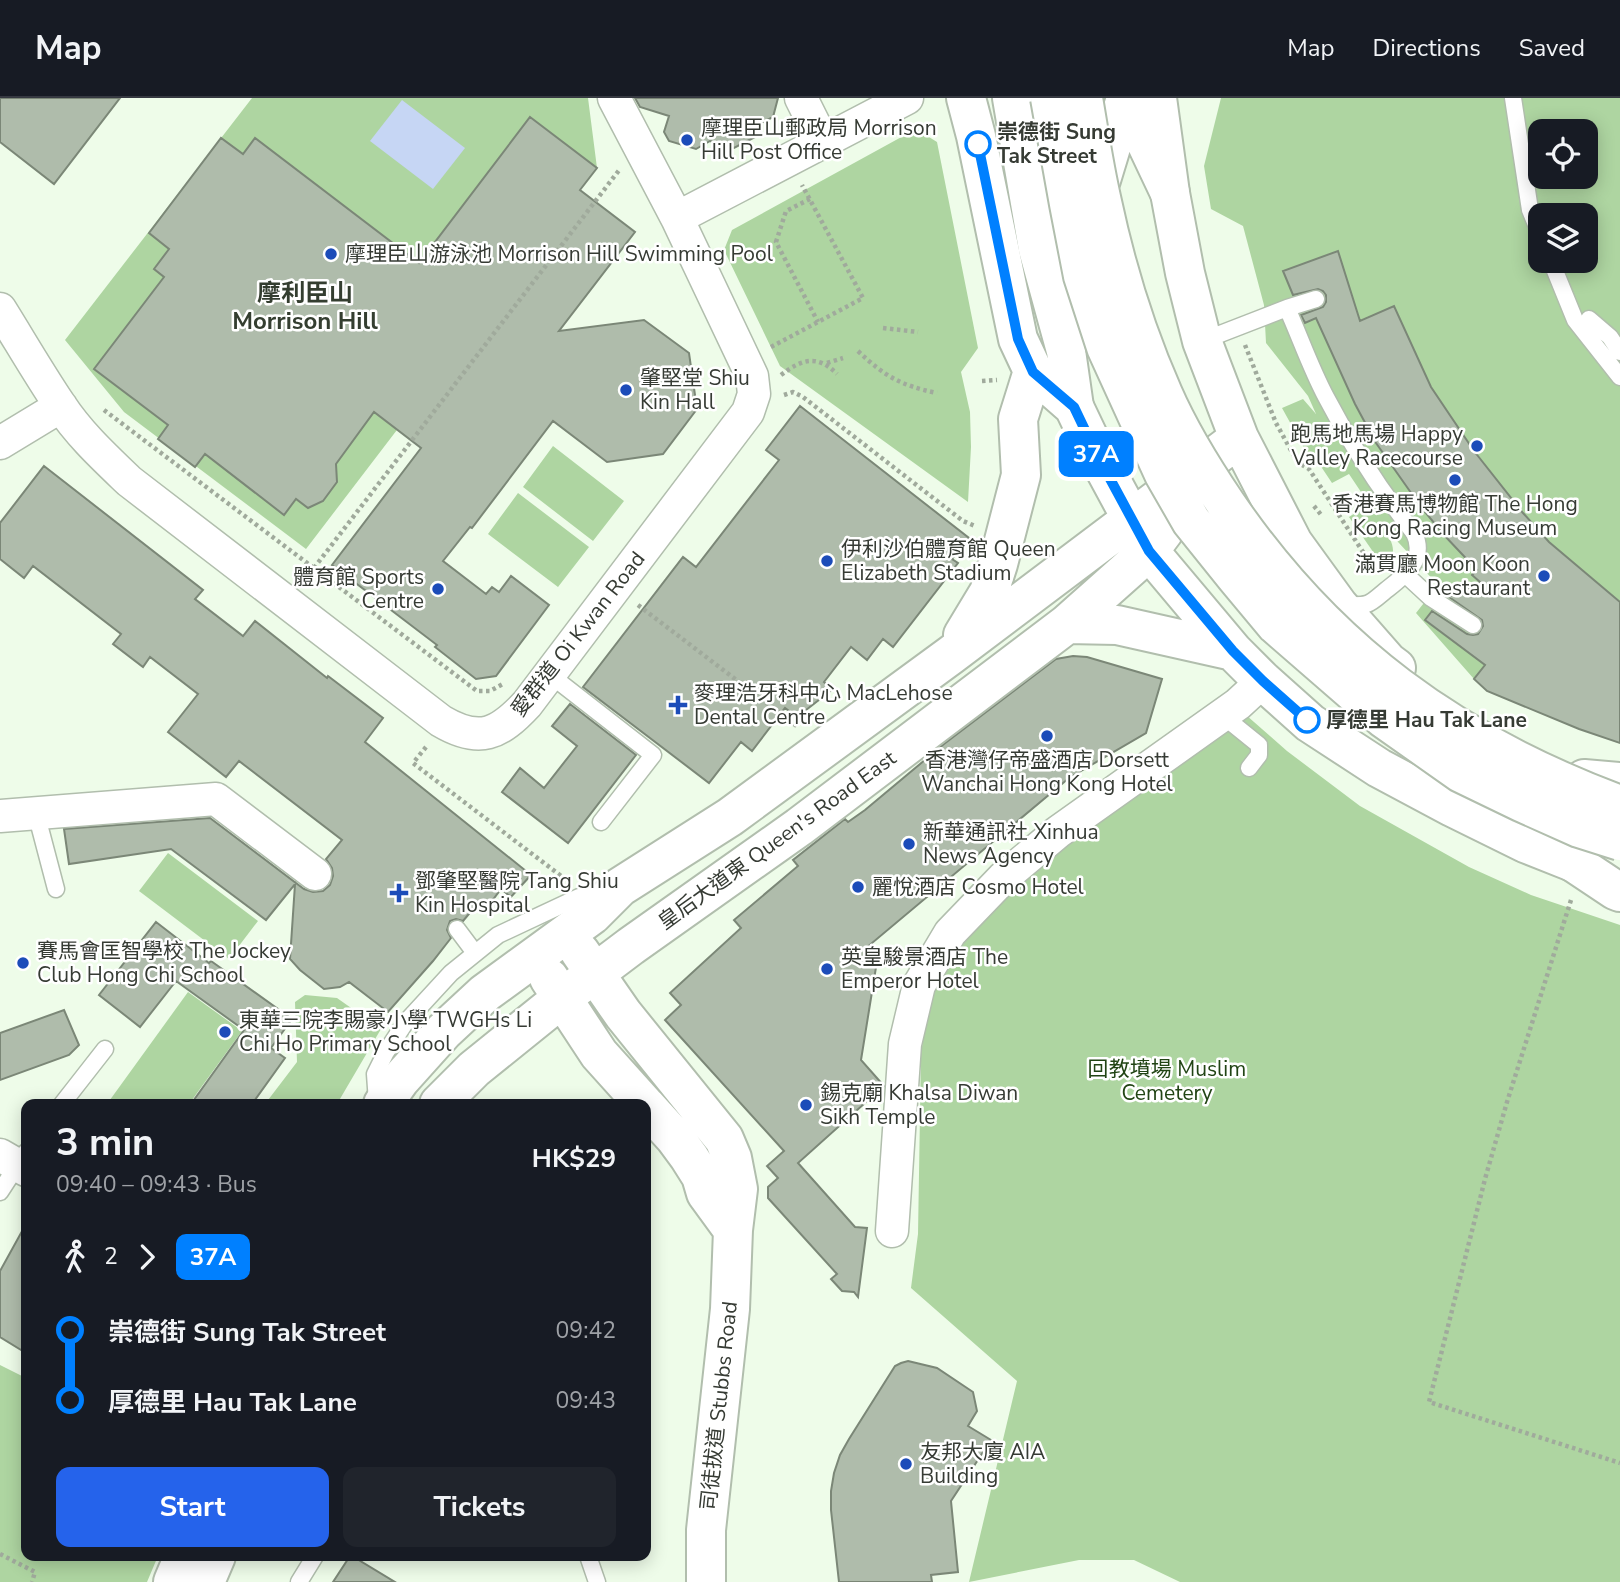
<!DOCTYPE html>
<meta charset="utf-8">
<style>
body{margin:0;font-family:"Nunito Sans","Noto Sans TC",sans-serif;background:#20242c;color:#f1f3f6;height:100vh;display:flex;flex-direction:column;font-size:26px;white-space:nowrap}
*{box-sizing:border-box;margin:0}
p{font-size:23px;color:#9ea1a6}
.icon{flex:none;width:38px;height:38px;fill:none;stroke:currentColor;stroke-width:2;stroke-linecap:round;stroke-linejoin:round}
.map{position:relative;flex:1;overflow:hidden}
.details{position:absolute;left:21px;top:1001px;width:630px;height:462px;display:flex;flex-direction:column;background:#171b24;border-radius:14px;box-shadow:0 4px 18px #0003}
.details>*{flex:none}
.badge{padding:0 14px;border-radius:10px;font-size:24px;line-height:46px}
.tools{position:absolute;left:1528px;top:21px;display:grid;gap:14px}
.tools a{display:grid;place-items:center;width:70px;height:70px;border-radius:14px;background:#171b24;box-shadow:0 4px 18px #0003;font-size:35px}
.map>.badge{position:absolute;translate:-50% -50%;box-shadow:0 0 0 4px #fff}
.legs{display:flex;align-items:center;gap:10px;height:77px;padding:0 35px;font-size:23px}
.legs p{margin-inline-start:auto}
.overview{display:flex;align-items:center;justify-content:space-between;height:119px;padding:0 35px}
h1{font-size:38px;font-weight:700;line-height:52px}
.primary-button{display:flex;gap:14px;margin-top:auto;padding:14px 35px}
.primary-button a{flex:1;height:80px;border-radius:14px;background:#2563eb;color:#fff;font-size:28px;font-weight:700;line-height:80px;text-align:center}
.primary-button a+a{background:#20242c;color:#f1f3f6}
ul{padding:0 35px;list-style:none}
li{display:flex;align-items:center;gap:24px;height:70px;font-size:26px}
li i{display:grid;place-items:center;width:10px;height:100%;margin:0 9px;background:currentColor}
li i::after{content:'';width:18px;height:18px;margin:-9px;border:5px solid;border-radius:50%;background:#171b24}
li p{margin-inline-start:auto}
li:first-child i{background:linear-gradient(#0000 50%,currentColor 0)}
li:last-child i{background:linear-gradient(currentColor 50%,#0000 0)}
header{display:flex;align-items:center;gap:42px;box-sizing:border-box;height:98px;padding:0 35px;background:#171b24;border-bottom:2px solid #363941}
header strong{font-size:33px}
nav{display:flex;gap:38px;margin-inline-start:auto;font-size:24px}
.map>svg:first-child{display:block}
</style>
<header>
<strong>Map</strong>
<nav><a>Map</a><a>Directions</a><a>Saved</a></nav>
</header>
<div class="map">
<svg width="1620" height="1484" viewBox="0 0 1620 1484">
<rect width="100%" height="100%" fill="#eefce9"/>
<path fill="#aed5a1" fill-rule="evenodd" d="M252,0H588L597,70L306,451L124,314L65,242Z
M1221,0H1620V645L1579,631L1487,593L1474,581L1416,515L1438,487L1385,430C1389,441 1399,452 1388,464H1382L1378,461L1349,419L1369,406L1349,376L1332,385L1318,364L1313,362L1308,357L1282,310L1303,301L1316,316L1308,298L1266,245L1264,207L1243,128L1211,111L1204,68ZM1540,33H1586V79H1540ZM1540,117H1586V163H1540Z
M916,31L937,44L978,250L961,274L970,314L971,349L968,404L780,268L724,152L732,132Z
M553,348L624,403L593,443L523,389Z
M518,395L589,449L558,489L488,436Z
M1246,617L1287,653L1360,708L1469,769L1531,797L1620,827V1484H1180L1134,1462H1079L969,1484L1017,1283L911,1190L918,1136L921,956L930,893L939,866L1024,778Z
M168,755L258,823L229,861L139,793Z
M188,894L242,933L189,1006H107Z
M305,897L337,900L381,931L337,1006H265L297,964L295,904Z
M0,1267L26,1280V1458H158L147,1484H0Z"/>
<path fill="#c6d6f4" d="M402,2L465,50L433,91L370,43Z"/>
<path fill="#afbcab" stroke="#7b8777" stroke-width="2" d="M0,0H120L54,86L0,44Z
M635,0H778L773,19L750,31L755,39L734,50L710,43L696,51L669,43L664,34L669,18L640,9Z
M530,19L597,70L580,92L635,134L559,233L644,222L689,255L697,311L663,356L607,364L553,323L472,430L470,429L443,463L486,496L492,489L499,494L511,478L549,507L496,578L476,581L435,549L437,547L332,467L421,350L374,314L336,366L337,384L323,403L308,410L296,401L284,417L205,356L195,369L158,341L168,327L94,271L164,179L154,171L169,151L149,135L221,40L243,56L255,40L419,165Z
M1338,153L1360,223L1394,208L1431,289L1474,353L1523,415L1549,444L1620,504V645L1579,631L1487,593L1474,581L1485,567L1425,522L1432,513L1467,536L1473,537L1478,536L1483,528L1482,522L1449,499L1480,484L1472,477L1477,472L1444,437L1421,409L1376,345L1355,306L1316,220L1305,225L1301,217L1323,209L1326,204V197L1323,193L1318,191L1293,197L1283,173Z
M800,308L969,440L952,461L958,465L893,549L883,541L867,562L851,549L824,584L833,591L797,619L785,610L752,653L741,644L709,685L583,589L683,459L696,469L779,362L766,352Z
M44,368L203,492L195,501L243,538L255,523L327,580L328,578L383,620L365,644L531,777L511,799L501,791L486,811L478,805L463,823L456,821L450,823L447,832L451,840L433,863L388,914L349,884L340,889L324,891L300,872L290,861L295,786L266,822L171,751L69,766L64,731L210,720L304,791L313,794L323,793L330,787L333,778L332,770L326,761L342,742L239,663L226,679L168,634L198,596L150,559L143,569L113,546L121,536L33,468L24,480L0,461V425Z
M1073,558L1087,559L1162,581L1146,635L1069,680L866,850L877,863L861,962L884,988L798,1065L855,1129L867,1130L858,1199L854,1194L842,1193L831,1181L837,1176L768,1100V1089L778,1080L767,1068L784,1053L665,922L681,907L670,895L741,830L734,822L798,768L793,762L845,721L848,724L865,712L944,646L1056,561Z
M570,606L636,657L568,745L502,694L520,670L544,690L577,648L552,628Z
M156,824L209,865L211,863L292,921L271,950L285,960L252,1006H191L244,932L176,883L140,929L99,897Z
M64,912L79,947L69,957L0,982V935Z
M26,1126V1255L0,1239V1173Z
M908,1263L937,1270L973,1294L977,1313L968,1328L991,1342L951,1403L958,1474L931,1477L932,1484H839L831,1412V1393L834,1375L840,1357L849,1341L895,1268L901,1265Z
M350,1458H352L395,1484H333Z"/>
<g fill="none" stroke-linecap="round" stroke-linejoin="round">
<defs>
<path id="service" d="M1513,0L1530,112L1540,136
M1551,163L1575,222L1620,279
M1287,210L1316,201
M1589,221L1610,239L1620,254
M1202,243L1287,210C1300,239 1311,271 1326,299C1351,347 1380,392 1414,435C1427,462 1404,478 1385,493C1380,497 1373,504 1367,506C1360,508 1351,507 1344,507
M1405,476L1431,500L1473,527
M549,576L653,657L601,724
M1225,615L1233,626L1259,647V657L1249,670
M36,715L56,791
M457,831L475,855
M377,1004L375,976L386,954L405,925L451,875L498,837L579,799L604,793
M62,1006L105,951
M0,1094L26,1054
M588,1458L597,1484
M299,1484L315,1458"/>
<path id="minor" d="M801,0L823,44
M677,120L907,0
M0,211C20,243 39,276 60,307C79,336 104,359 129,383L441,623C480,646 499,636 527,606L748,314L754,296L752,278L677,120L614,0
M0,345L61,308
M0,718L216,701L315,776
M0,1057L26,1072
M892,1133L905,946L919,887L950,835L1003,780L1058,734L1238,606L1263,583"/>
<path id="secondary" d="M966,0L976,38L1018,241L1033,273L1074,309L1095,353L1149,453L1233,553L1263,583L1310,625L1379,670L1452,709L1525,745L1573,764
M1157,0L1170,95L1185,175L1202,243L1239,340L1293,445L1338,507L1388,564L1396,570
M1067,526L1117,527L1233,553
M963,537L989,494L998,466L1021,377L1018,321L1033,273
M580,854L623,916L724,1041L732,1060L738,1091L733,1132L730,1211L706,1432V1484
M549,880L599,956L644,1006
M383,1006L400,982L444,933L485,895L592,817L620,789L730,719L951,557L1239,340
M439,1006L474,971L562,900L631,848L799,729L1067,526L1149,453L1164,433
M646,1008L675,1040L689,1059L701,1078L706,1095L733,1132
M173,1484L184,1458
M205,1484L216,1458"/>
<path id="trunk" d="M1012,0L1038,151L1066,253L1074,309
M1128,0L1143,38L1170,95
M1101,82L1126,0
M1584,681L1620,684
M1573,764L1615,792L1620,794"/>
</defs>
<use href="#service" stroke="#b1bead" stroke-width="19"/>
<use href="#minor" stroke="#b1bead" stroke-width="35"/>
<use href="#secondary" stroke="#b1bead" stroke-width="42"/>
<use href="#trunk" stroke="#b1bead" stroke-width="42"/>
<path stroke="#a0aa9c" stroke-width="4.5" stroke-dasharray="3.5 3.5" stroke-linecap="butt" d="M810,101L786,113L776,144L818,224
M883,230L918,234
M1245,247L1276,325L1293,356L1299,365L1309,371L1376,474
M771,249L863,200L802,87
M858,253C884,278 902,288 937,295
M827,265L843,260
M781,277C802,261 817,256 837,276
M982,283L997,282
M784,297L793,294L803,299L963,423L975,428
M104,312L477,593H490L503,586
M1314,408L1322,418
M314,470L620,71
M638,507L798,629
M426,649L413,665L565,781
M1571,802L1507,1004L1485,1081L1429,1304L1620,1365
M0,1456L35,1474L32,1484"/>
<use href="#service" stroke="#fff" stroke-width="16"/>
<use href="#minor" stroke="#fff" stroke-width="32"/>
<use href="#secondary" stroke="#fff" stroke-width="38"/>
<use href="#trunk" stroke="#fff" stroke-width="38"/>
<path stroke="#545a51" stroke-width="2" d="M1043,0C1060,87 1075,174 1105,257C1166,424 1293,579 1447,668C1502,700 1561,724 1620,747"/>
<defs>
<path id="trunk-bridge" d="M1050,0L1069,106L1083,178L1106,249L1164,376L1191,423L1236,479L1276,527L1383,620L1461,675L1521,704L1579,730L1620,743
M1083,0C1089,35 1094,70 1102,104C1116,170 1136,235 1163,296C1180,335 1203,372 1226,406C1327,554 1453,645 1620,707"/>
</defs>
<use href="#trunk-bridge" stroke="#b1bead" stroke-width="42" stroke-linecap="butt"/>
<use href="#trunk-bridge" stroke="#fff" stroke-width="38"/>
</g>
<g fill="none" stroke-linecap="round" stroke-linejoin="round">
<defs>
<path id="line-1" d="M978,46L1018,241L1033,274L1074,309L1095,353L1149,453L1233,553L1263,583L1307,622"/>
</defs>
<use href="#line-1" stroke="#fff" stroke-width="16"/>
<use href="#line-1" stroke="#0080ff" stroke-width="10"/>
</g>
<g fill="#1c4cb9" stroke="#fff" stroke-width="2.5">
<circle cx="687" cy="42" r="7"/>
<circle cx="331" cy="156" r="7"/>
<circle cx="626" cy="292" r="7"/>
<circle cx="1477" cy="348" r="7"/>
<circle cx="1455" cy="382" r="7"/>
<circle cx="827" cy="463" r="7"/>
<circle cx="1544" cy="478" r="7"/>
<circle cx="438" cy="491" r="7"/>
<path d="M674.5 596.5h7v7h7v7h-7v7h-7v-7h-7v-7h7z"/>
<circle cx="1047" cy="638" r="7"/>
<circle cx="909" cy="746" r="7"/>
<circle cx="858" cy="789" r="7"/>
<path d="M395.5 784.5h7v7h7v7h-7v7h-7v-7h-7v-7h7z"/>
<circle cx="23" cy="865" r="7"/>
<circle cx="827" cy="871" r="7"/>
<circle cx="225" cy="934" r="7"/>
<circle cx="806" cy="1007" r="7"/>
<circle cx="906" cy="1366" r="7"/>
</g>
<g fill="#fff" stroke="#0080ff" stroke-width="3.5">
<circle cx="978" cy="46" r="12"/>
<circle cx="1307" cy="622" r="12"/>
</g>
<g text-anchor="middle" dominant-baseline="central" stroke-width="5" stroke-linejoin="round" paint-order="stroke">
<g font-size="21" fill="#363b34" stroke="#fff" text-anchor="start">
<text x="701" y="30">摩理臣山郵政局 Morrison<tspan x="701" dy="24">Hill Post Office</tspan></text>
<text x="345" y="156">摩理臣山游泳池 Morrison Hill Swimming Pool</text>
<text x="640" y="280">肇堅堂 Shiu<tspan x="640" dy="24">Kin Hall</tspan></text>
<text x="1463" y="336" text-anchor="end">跑馬地馬場 Happy<tspan x="1463" dy="24">Valley Racecourse</tspan></text>
<text x="1455" y="406" text-anchor="middle">香港賽馬博物館 The Hong<tspan x="1455" dy="24">Kong Racing Museum</tspan></text>
<text x="841" y="451">伊利沙伯體育館 Queen<tspan x="841" dy="24">Elizabeth Stadium</tspan></text>
<text x="1530" y="466" text-anchor="end">滿貫廳 Moon Koon<tspan x="1530" dy="24">Restaurant</tspan></text>
<text x="424" y="479" text-anchor="end">體育館 Sports<tspan x="424" dy="24">Centre</tspan></text>
<text x="694" y="595">麥理浩牙科中心 MacLehose<tspan x="694" dy="24">Dental Centre</tspan></text>
<text x="1047" y="662" text-anchor="middle">香港灣仔帝盛酒店 Dorsett<tspan x="1047" dy="24">Wanchai Hong Kong Hotel</tspan></text>
<text x="923" y="734">新華通訊社 Xinhua<tspan x="923" dy="24">News Agency</tspan></text>
<text x="415" y="783">鄧肇堅醫院 Tang Shiu<tspan x="415" dy="24">Kin Hospital</tspan></text>
<text x="872" y="789">麗悅酒店 Cosmo Hotel</text>
<text x="37" y="853">賽馬會匡智學校 The Jockey<tspan x="37" dy="24">Club Hong Chi School</tspan></text>
<text x="841" y="859">英皇駿景酒店 The<tspan x="841" dy="24">Emperor Hotel</tspan></text>
<text x="239" y="922">東華三院李賜豪小學 TWGHs Li<tspan x="239" dy="24">Chi Ho Primary School</tspan></text>
<text x="820" y="995">錫克廟 Khalsa Diwan<tspan x="820" dy="24">Sikh Temple</tspan></text>
<text x="920" y="1354">友邦大廈 AIA<tspan x="920" dy="24">Building</tspan></text>
</g>
<g font-size="21" font-weight="bold" fill="#363b34" stroke="#fff" text-anchor="start">
<text x="997" y="34">崇德街 Sung<tspan x="997" dy="24">Tak Street</tspan></text>
<text x="1326" y="622">厚德里 Hau Tak Lane</text>
</g>
<g font-size="21" fill="#363b34" stroke="#fff">
<text transform="translate(578 536) rotate(-52)">愛群道 Oi Kwan Road</text>
<text transform="translate(777 742) rotate(-36)">皇后大道東 Queen's Road East</text>
<text transform="translate(719 1308) rotate(-84)">司徒拔道 Stubbs Road</text>
</g>
<g font-size="21" fill="#214414" stroke="#fff">
<text x="1167" y="971">回教墳場 Muslim<tspan x="1167" dy="24">Cemetery</tspan></text>
</g>
<g font-size="24" font-weight="bold" fill="#343e30" stroke="#fff">
<text x="305" y="195">摩利臣山<tspan x="305" dy="28">Morrison Hill</tspan></text>
</g>
</g>
</svg>
<div class="tools">
<a><svg class="icon" aria-label="locate" viewBox="0 0 24 24"><circle cx="12" cy="12" r="6"/><path d="M12 2v4M12 18v4M2 12h4M18 12h4"/></svg></a>
<a><svg class="icon" aria-label="layers" viewBox="0 0 24 24"><path d="M12 4l9 5-9 5-9-5zM3 14l9 5 9-5"/></svg></a>
</div>
<b class="badge" style="left:1096px;top:356px;background:#0080ff;color:#fff">37A</b>
<section class="details">
<div class="overview"><div><h1>3 min</h1><p>09:40 – 09:43 · Bus</p></div><b>HK$29</b></div>
<div class="legs"><svg class="icon" aria-label="walk" viewBox="0 0 24 24"><circle cx="13" cy="4" r="2"/><path d="M13 8l-2 6 4 7M11 14l-3 7M7 12l3-4h3l4 4"/></svg>2<svg class="icon" aria-label="forward" viewBox="0 0 24 24"><path d="M9 5l7 7-7 7"/></svg><b class="badge" style="background:#0080ff;color:#fff">37A</b></div>
<ul>
<li><i style="color:#0080ff"></i><b>崇德街 Sung Tak Street</b><p>09:42</p></li>
<li><i style="color:#0080ff"></i><b>厚德里 Hau Tak Lane</b><p>09:43</p></li>
</ul>
<div class="primary-button"><a>Start</a><a>Tickets</a></div>
</section>
</div>
